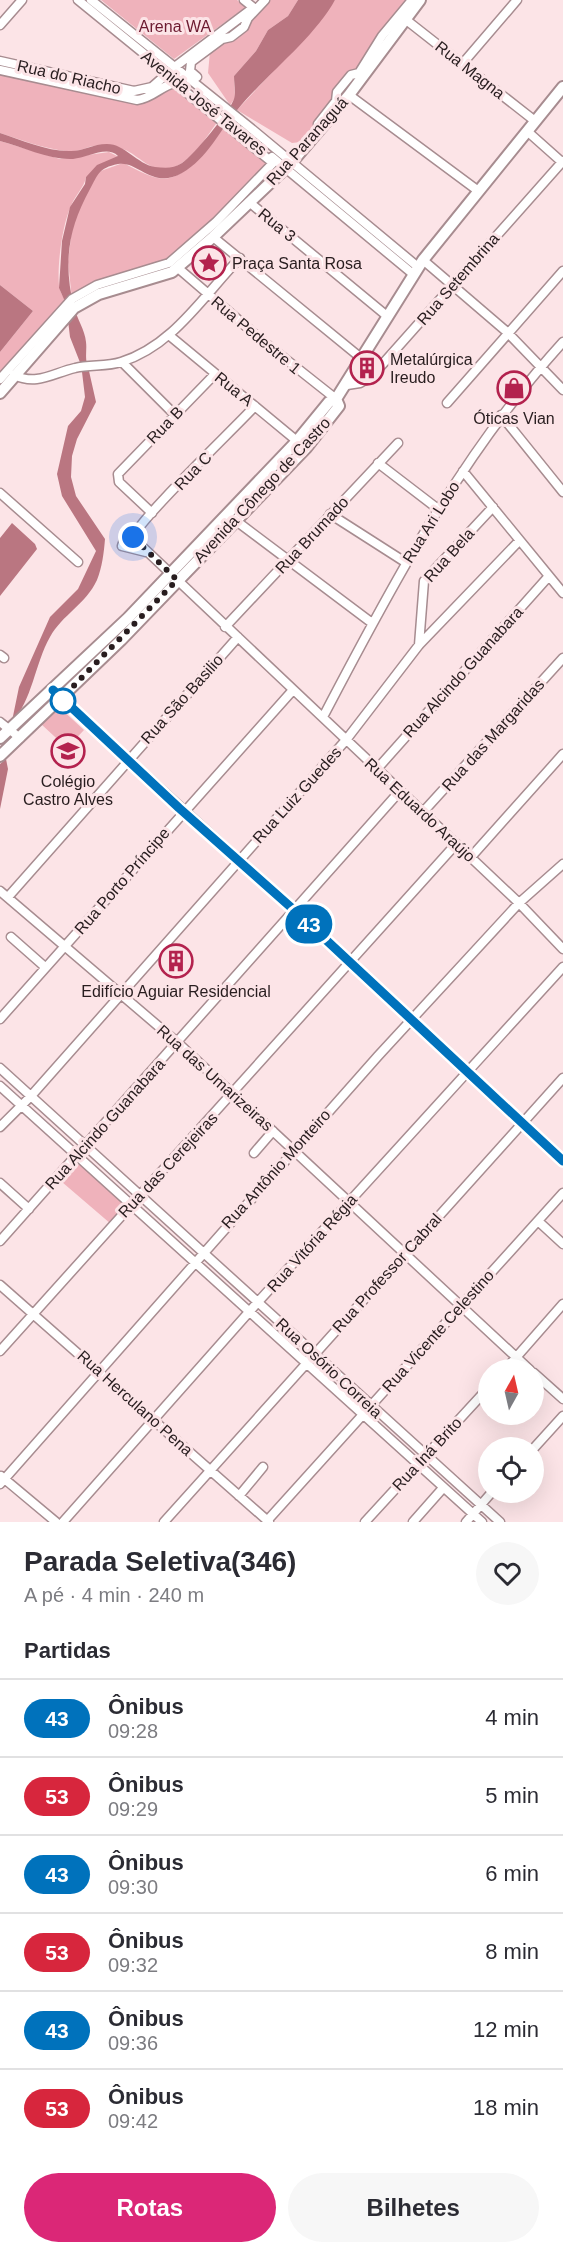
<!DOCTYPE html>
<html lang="pt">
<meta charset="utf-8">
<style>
body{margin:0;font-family:Helvetica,sans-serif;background:#f7f7f7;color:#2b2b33;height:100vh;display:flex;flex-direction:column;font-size:22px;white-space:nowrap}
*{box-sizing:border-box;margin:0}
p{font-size:20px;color:#7c7c81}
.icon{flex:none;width:33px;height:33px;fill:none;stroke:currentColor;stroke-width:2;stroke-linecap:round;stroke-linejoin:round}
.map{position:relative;height:1522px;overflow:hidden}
.details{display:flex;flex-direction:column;background:#fff;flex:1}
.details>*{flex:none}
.badge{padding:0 12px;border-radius:20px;font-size:21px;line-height:39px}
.needle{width:39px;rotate:8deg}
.controls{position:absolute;left:478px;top:1359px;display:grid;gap:12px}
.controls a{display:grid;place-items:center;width:66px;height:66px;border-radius:50%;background:#fff;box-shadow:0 6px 24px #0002;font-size:30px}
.you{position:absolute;width:30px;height:30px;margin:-15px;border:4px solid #fff;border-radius:50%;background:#1a73e8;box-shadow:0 0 0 9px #1a73e833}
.map>.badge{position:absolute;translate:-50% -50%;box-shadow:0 0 0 3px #fff}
h2{padding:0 24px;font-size:22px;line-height:54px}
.round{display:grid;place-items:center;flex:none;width:63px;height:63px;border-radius:32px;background:#f7f7f7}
.head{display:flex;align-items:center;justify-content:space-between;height:102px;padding:0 24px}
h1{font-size:28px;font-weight:700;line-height:45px}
.primary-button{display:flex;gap:12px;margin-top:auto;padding:12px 24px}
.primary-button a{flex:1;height:69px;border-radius:36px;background:#db2777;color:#fff;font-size:24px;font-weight:700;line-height:69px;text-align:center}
.primary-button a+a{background:#f7f7f7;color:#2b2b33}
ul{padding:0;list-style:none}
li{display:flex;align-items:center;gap:18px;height:78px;padding:0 24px;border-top:2px solid #e1e1e2}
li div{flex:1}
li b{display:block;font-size:22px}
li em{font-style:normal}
li .badge{min-width:66px;font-weight:700;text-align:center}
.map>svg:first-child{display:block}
</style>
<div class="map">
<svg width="563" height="1522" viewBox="0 0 563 1522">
<rect width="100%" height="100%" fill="#fce4e7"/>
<path fill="#efb2bb" d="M101,0H237L246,7L174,59Z
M263,0H298L288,16L268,30L256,51L234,76L235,98L230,105L208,73L211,41Z
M335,0H414L301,142L292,143L237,110L311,31Z
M0,70L137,100L169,84L220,118C208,135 192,161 172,168C149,174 138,153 122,149C114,147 97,144 89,147C81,150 76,152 67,151C44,149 22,140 0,133Z
M226,124L272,161L177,257L72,299L68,262L72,229L76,213L98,172L123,163C134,168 147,176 158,178C185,184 213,142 226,124Z
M0,141L60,159L109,152L119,157L86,177C84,188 75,195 71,206C62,225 57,266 59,286C60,293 64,297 66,304L0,379V352L33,311L0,285Z
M58,706L84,730L67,748L41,724Z
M81,1162L129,1205L111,1224L62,1182Z"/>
<path fill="#ba7681" d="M298,0H335C315,37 266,75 238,109C220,130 207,159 182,173C152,190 138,160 118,164C98,168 98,175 90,189C68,229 63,263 74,307C77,319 85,330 86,342C87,349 85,356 87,364L81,365L70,337L66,304L59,288L62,241L70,207L85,184L86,177L97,165L118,156C107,145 87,158 73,159C48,160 24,147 0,141V133C22,140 48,152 71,151C84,151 93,144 107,144C125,144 137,164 155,167C165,168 173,169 182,163C193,156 230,111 234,99C236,93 234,83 234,76L256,51L268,30L288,16Z
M0,285L33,311L0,352Z
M89,371L96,402L77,439L72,456L71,477L76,496L105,539C104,552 102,568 97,580C86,604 62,615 50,637C35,663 32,702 12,721L19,687L50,617L78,589L96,551L62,496L57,474L68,426L81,411L85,397L82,372Z
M12,523L35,544L37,549L0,596V538Z
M6,759L8,769L0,809V764Z"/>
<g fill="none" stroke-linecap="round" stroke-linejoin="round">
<defs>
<path id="minor" d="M78,0L180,83
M91,0L247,125L418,267
M244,0L254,8
M405,19L535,121
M0,25L22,0
M0,61L134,91L152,87L168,73
M463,63L517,0
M176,66L249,11
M0,70L137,100C153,98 162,85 175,83L273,163L216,222L169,263L97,285L72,299L0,379
M197,77L190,71L191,62L222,39L231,37L244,27L248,18L265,0
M349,95L477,190
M318,124L336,101L337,92L351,75L359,73L382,36L412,0
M527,131L563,163
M272,157L413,274
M249,202L387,316
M213,237L361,358
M423,260L507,332L563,390
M178,268L264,342L336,399
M170,336L297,441
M122,362L175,415
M14,375C37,386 53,373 75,368C90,364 106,367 121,362C173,346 203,296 240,258
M347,385L360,383L372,376L563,161
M447,403L563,271
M255,406C238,425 135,523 133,538L519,903L563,949
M501,415L563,492
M378,463L438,509
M463,471L563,593
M0,493L78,562
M152,513L119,482L118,474L215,374
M330,514L405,562
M235,520L372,623
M133,535L124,540L122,546L146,552
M225,627L398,443
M419,645L424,581L493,507
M0,655L4,658
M57,695L294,910L563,1161
M323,717C392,585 462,453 563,342
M0,722L20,738
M377,769L549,576
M423,812L563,658
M471,857L563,754
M0,891L178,1043L530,1370
M8,897L238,637
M11,937L45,967
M0,1019L293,690
M0,1068L500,1522
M0,1086L482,1522
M0,1127L31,1096L346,740L419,645L519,541
M254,1153L273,1131
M0,1183L29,1209
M538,1221L563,1244
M0,1241L400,791
M0,1285L269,1522
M0,1351L456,844
M505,1370L563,1304
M534,1373L563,1399
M534,1448L563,1416
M1,1476L56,1522
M0,1484L378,1056L519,903L563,864
M239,1496L263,1467
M63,1522L257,1303L563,967
M164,1522L563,1078
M266,1522L563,1193
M365,1522L489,1387
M413,1522L443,1488
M466,1522L492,1492"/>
<path id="major" d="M0,393L74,308L99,294L172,272L213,237L292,162L349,95L420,0
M0,738L128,618L297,441L329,402L336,399L423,260L563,87
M0,756L121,640L306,448L339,406L336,399"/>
</defs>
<use href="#minor" stroke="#a78c90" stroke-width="11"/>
<use href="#major" stroke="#a78c90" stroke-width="14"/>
<use href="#minor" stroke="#fff" stroke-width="8"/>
<use href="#major" stroke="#fff" stroke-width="10"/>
</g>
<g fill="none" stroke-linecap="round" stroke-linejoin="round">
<defs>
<path id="line" d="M53,690L179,808L294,910L563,1161"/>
</defs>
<use href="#line" stroke="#fff" stroke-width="14"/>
<use href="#line" stroke="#0072bc" stroke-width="9"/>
<path stroke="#281d1f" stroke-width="6" stroke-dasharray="0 10.8" d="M63,701L61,699L177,580L133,537"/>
</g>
<defs>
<symbol id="sight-ring" viewBox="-11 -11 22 22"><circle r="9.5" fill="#fce4e7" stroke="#b3224e" stroke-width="1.5"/><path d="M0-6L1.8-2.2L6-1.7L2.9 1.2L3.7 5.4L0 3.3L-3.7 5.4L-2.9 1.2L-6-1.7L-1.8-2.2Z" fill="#b3224e"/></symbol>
<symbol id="building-ring" viewBox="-11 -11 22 22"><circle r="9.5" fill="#fce4e7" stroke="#b3224e" stroke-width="1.5"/><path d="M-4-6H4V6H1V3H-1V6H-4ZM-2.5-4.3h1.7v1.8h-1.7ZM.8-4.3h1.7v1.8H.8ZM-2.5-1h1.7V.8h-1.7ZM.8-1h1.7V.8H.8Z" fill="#b3224e"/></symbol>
<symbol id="shop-ring" viewBox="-11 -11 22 22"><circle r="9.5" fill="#fce4e7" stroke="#b3224e" stroke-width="1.5"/><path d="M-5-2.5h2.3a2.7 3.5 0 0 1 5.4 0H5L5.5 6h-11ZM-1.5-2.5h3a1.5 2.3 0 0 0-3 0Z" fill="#b3224e"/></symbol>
<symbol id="school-ring" viewBox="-11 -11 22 22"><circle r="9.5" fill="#fce4e7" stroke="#b3224e" stroke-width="1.5"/><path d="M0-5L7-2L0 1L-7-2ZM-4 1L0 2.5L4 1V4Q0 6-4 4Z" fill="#b3224e"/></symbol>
</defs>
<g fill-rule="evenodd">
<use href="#sight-ring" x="190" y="244" width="38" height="38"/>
<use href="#building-ring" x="348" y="349" width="38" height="38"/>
<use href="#shop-ring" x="495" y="369" width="38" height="38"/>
<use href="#school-ring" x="49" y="732" width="38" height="38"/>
<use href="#building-ring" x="157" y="942" width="38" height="38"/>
</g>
<circle fill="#fff" stroke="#0072bc" stroke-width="3" cx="63" cy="701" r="12"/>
<g text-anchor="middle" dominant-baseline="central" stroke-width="6" stroke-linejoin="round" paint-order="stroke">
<g font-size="16" fill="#6c1a30" stroke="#fce4e7">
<text x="175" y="26">Arena WA</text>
</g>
<g font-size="16" fill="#281d1f" stroke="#fce4e7">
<text transform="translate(470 70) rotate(38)">Rua Magna</text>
<text transform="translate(69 77) rotate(13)">Rua do Riacho</text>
<text transform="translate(204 103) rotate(39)">Avenida José Tavares</text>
<text transform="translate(307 141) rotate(-48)">Rua Paranaguá</text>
<text transform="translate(277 225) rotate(39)">Rua 3</text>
<text transform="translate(458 279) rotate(-49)">Rua Setembrina</text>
<text transform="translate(256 335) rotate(40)">Rua Pedestre 1</text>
<text transform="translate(234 389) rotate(39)">Rua A</text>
<text transform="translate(165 425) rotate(-46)">Rua B</text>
<text transform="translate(193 471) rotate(-46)">Rua C</text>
<text transform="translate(262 490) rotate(-47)">Avenida Cônego de Castro</text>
<text transform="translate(431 522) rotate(-58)">Rua Ari Lobo</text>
<text transform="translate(312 535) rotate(-47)">Rua Brumado</text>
<text transform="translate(449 555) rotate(-48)">Rua Bela</text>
<text transform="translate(463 672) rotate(-48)">Rua Alcindo Guanabara</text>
<text transform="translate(182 699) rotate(-48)">Rua São Basilio</text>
<text transform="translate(493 735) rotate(-48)">Rua das Margaridas</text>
<text transform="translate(297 795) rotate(-48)">Rua Luiz Guedes</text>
<text transform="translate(420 810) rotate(43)">Rua Eduardo Araújo</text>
<text transform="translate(122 881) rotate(-49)">Rua Porto Príncipe</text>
<text transform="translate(215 1078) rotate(42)">Rua das Umarizeiras</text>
<text transform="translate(105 1124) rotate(-48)">Rua Alcindo Guanabara</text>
<text transform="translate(168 1165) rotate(-47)">Rua das Cerejeiras</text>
<text transform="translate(276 1169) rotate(-48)">Rua Antônio Monteiro</text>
<text transform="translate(312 1243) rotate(-48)">Rua Vitória Régia</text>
<text transform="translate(387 1273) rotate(-48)">Rua Professor Cabral</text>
<text transform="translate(438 1331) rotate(-48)">Rua Vicente Celestino</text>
<text transform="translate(329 1368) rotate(43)">Rua Osório Correia</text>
<text transform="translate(135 1403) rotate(42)">Rua Herculano Pena</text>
<text transform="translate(427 1454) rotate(-47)">Rua Iná Brito</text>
</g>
<g font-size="16" fill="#281d1f" stroke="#fce4e7">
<text x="232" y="263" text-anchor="start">Praça Santa Rosa</text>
<text x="390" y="359" text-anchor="start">Metalúrgica<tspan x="390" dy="18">Ireudo</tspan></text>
<text x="514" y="418">Óticas Vian</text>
<text x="68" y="781">Colégio<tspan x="68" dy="18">Castro Alves</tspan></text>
<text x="176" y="991">Edifício Aguiar Residencial</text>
</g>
</g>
</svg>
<div class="controls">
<a><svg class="needle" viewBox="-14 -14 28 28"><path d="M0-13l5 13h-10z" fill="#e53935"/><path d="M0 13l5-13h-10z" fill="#7c7c81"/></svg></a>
<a><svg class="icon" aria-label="locate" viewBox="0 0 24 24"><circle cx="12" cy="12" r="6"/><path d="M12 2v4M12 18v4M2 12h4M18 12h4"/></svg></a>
</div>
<div class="you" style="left:133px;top:537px"></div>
<b class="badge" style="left:309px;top:924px;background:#0072bc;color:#fff">43</b>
</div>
<section class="details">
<div class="head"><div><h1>Parada Seletiva(346)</h1><p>A pé · 4 min · 240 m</p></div><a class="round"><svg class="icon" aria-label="heart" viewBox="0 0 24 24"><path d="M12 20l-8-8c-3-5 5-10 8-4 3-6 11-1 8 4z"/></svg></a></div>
<h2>Partidas</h2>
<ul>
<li><span class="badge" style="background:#0072bc;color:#fff">43</span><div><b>Ônibus</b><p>09:28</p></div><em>4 min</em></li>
<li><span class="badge" style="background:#d7263d;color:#fff">53</span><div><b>Ônibus</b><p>09:29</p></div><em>5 min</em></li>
<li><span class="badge" style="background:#0072bc;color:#fff">43</span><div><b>Ônibus</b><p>09:30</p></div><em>6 min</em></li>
<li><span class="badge" style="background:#d7263d;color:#fff">53</span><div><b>Ônibus</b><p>09:32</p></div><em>8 min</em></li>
<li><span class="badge" style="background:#0072bc;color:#fff">43</span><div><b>Ônibus</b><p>09:36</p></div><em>12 min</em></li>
<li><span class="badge" style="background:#d7263d;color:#fff">53</span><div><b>Ônibus</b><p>09:42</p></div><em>18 min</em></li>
</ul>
<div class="primary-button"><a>Rotas</a><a>Bilhetes</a></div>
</section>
